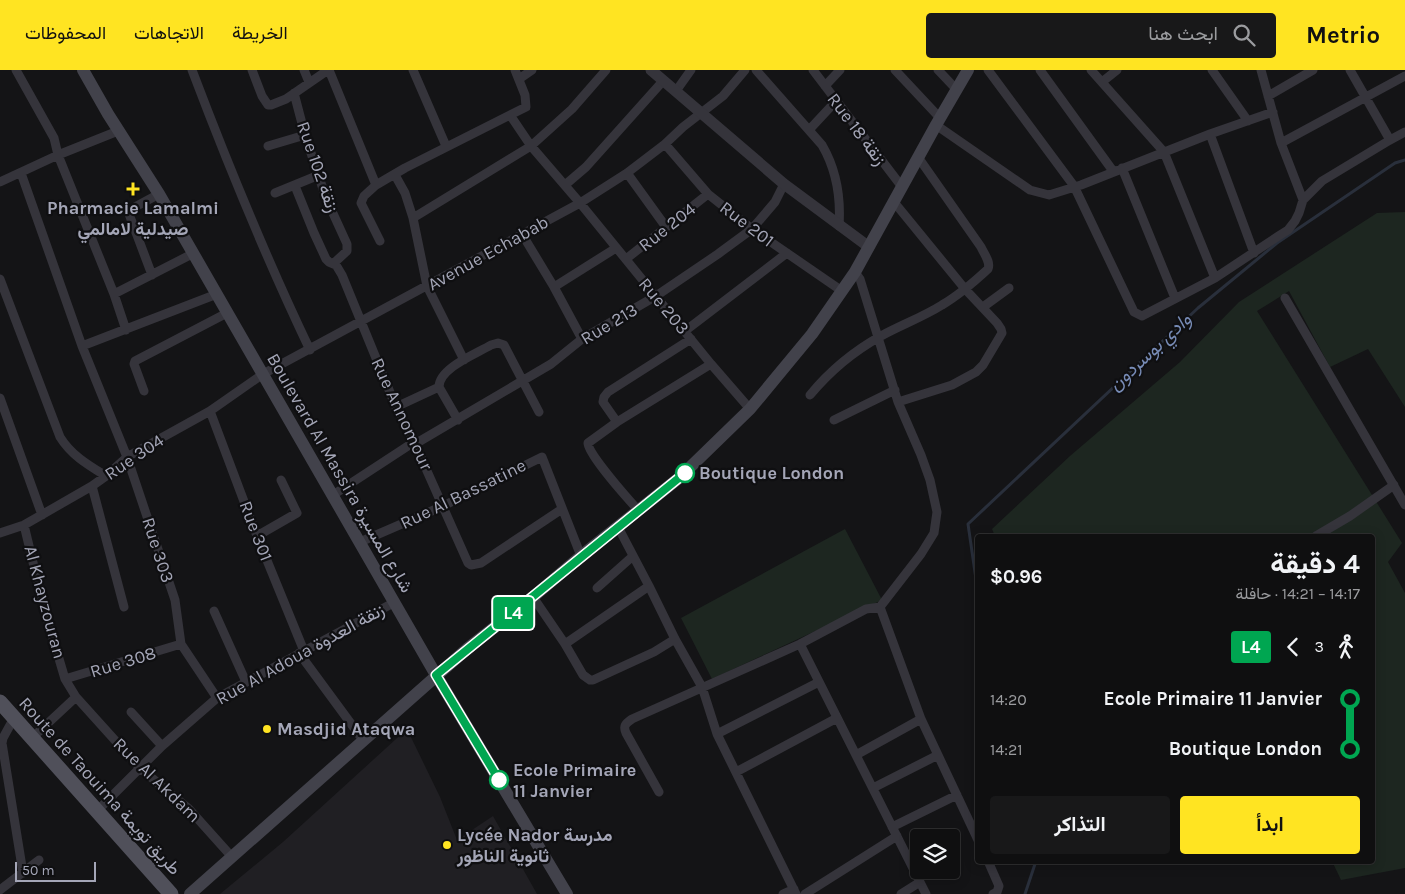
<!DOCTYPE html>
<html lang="ar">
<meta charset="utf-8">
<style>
body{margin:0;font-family:Karla,Vazirmatn,sans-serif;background:#181819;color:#f1f3f6;direction:rtl;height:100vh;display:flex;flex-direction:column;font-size:19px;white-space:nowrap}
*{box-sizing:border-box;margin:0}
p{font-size:16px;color:#9b9c9f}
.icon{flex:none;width:28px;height:28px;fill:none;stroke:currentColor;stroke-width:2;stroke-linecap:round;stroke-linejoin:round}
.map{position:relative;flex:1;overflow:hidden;direction:ltr}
.drawer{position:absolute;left:975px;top:464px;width:400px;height:330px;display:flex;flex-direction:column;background:#0f0f10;border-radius:5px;box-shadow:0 2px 12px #0003,0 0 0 1px #2f2f30;direction:rtl}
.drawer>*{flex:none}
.badge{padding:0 10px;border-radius:4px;font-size:18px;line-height:32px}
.fabs{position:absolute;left:910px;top:759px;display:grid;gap:10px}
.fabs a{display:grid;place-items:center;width:50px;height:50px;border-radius:5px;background:#0f0f10;box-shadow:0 2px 12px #0003,0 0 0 1px #2f2f30;font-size:25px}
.scale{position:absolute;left:15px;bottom:12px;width:81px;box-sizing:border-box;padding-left:5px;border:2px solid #a4a6b7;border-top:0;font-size:14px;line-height:18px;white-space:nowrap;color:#a4a6b7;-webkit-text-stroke:4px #0f0f11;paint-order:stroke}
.map>.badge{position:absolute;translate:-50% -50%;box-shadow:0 0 0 2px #fff}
.legs{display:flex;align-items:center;gap:8px;height:55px;padding:0 15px;font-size:16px}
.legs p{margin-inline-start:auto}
.head{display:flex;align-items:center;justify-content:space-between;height:85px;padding:0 15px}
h1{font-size:28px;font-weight:700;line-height:38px}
.primary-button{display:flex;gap:10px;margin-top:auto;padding:10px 15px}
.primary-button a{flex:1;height:58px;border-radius:5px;background:#ffe422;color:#111;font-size:20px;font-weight:700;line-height:58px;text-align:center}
.primary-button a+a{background:#181819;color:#f1f3f6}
ul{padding:0 15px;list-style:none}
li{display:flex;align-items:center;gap:18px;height:50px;font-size:19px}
li i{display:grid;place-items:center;width:8px;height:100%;margin:0 6px;background:currentColor}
li i::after{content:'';width:12px;height:12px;margin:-6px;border:4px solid;border-radius:50%;background:#0f0f10}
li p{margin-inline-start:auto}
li:first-child i{background:linear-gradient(#0000 50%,currentColor 0)}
li:last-child i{background:linear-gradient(currentColor 50%,#0000 0)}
header{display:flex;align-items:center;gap:30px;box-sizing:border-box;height:70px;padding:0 25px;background:#ffe422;color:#111}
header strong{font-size:24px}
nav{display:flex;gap:28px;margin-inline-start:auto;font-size:18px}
.search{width:350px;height:45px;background:#181819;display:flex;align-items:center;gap:12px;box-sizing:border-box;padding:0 18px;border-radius:5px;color:#9b9c9f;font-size:19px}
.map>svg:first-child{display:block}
</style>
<header>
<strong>Metrio</strong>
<div class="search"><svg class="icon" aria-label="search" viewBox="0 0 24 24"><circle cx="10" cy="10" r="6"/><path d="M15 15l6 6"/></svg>ابحث هنا</div>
<nav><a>الخريطة</a><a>الاتجاهات</a><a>المحفوظات</a></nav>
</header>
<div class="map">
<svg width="1405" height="824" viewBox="0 0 1405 824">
<rect width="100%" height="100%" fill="#141416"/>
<path fill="#201f23" d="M407,659L440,727L457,770L493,746L537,824H220L283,772Z"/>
<path fill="#1d2620" d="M1405,142V337L1368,279L1330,297L1289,221L1257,241L1402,473L1388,492L1405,523V798L1341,810L1332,791H1372V466H995L992,459L1070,386L1180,292L1239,232L1377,143Z
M845,459L882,530L712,609L681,548Z"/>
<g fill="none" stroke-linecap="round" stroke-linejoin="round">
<path stroke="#292f3b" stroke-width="3" d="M978,523L968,454L1198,238L1277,173L1395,93L1405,90
M1025,824L1036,791"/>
<path stroke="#35343b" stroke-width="9" d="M16,0L54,68L58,85L114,224L126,260
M192,0C228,95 266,188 310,280
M252,0L262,26L268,35H271L286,29L328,0
M304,0L309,12
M329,0L376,115
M413,0L446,76
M756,0L822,75C836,99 841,127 839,156
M813,0L902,117
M895,0L940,48
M938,0L957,20
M988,0L1074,116L1134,242L1142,246L1215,208L1280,165L1288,160L1295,151L1299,143L1303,130L1322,111L1390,70L1405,62
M1040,0L1113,101
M1091,0L1164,82L1215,208
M1212,0L1248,51
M1261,0L1281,73L1303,130
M1350,0L1390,70
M519,9L532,0
M1102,12L1117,0
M825,16L840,0
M676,21L691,0
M294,23L305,65L326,128L347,174V181L334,193
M1268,26L1313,0
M510,45L531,76L580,133L711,294L750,339
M936,55L1030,120L1049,125L1081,115L1210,64L1273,42
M809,60L836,31
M1210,64L1254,183
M1281,73L1405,6
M665,74L708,124L752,159L842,221
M268,76L305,65
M1122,98L1175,228
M21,103L82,276L127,387L175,530L181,574L217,628
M627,103L666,157
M395,105L405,123L413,148L427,216L464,290
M0,112L58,85L118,61
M565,115L586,97L663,11
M295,116L314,163L326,189L329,192L336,195L342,205L396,337L415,374L468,493L471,495L481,493L562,439
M275,123L319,105
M894,132L965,219L997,253L1001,259L1002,263L983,295L976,302L952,315L898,332
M413,148L531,76L572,39L606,0
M522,164L554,217L582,269
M380,171L361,133L364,126L376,115L405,98L526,37L525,25L515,0
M626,189L708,124
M152,205L129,144L135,137L159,124
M0,209L60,367C71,385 88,395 106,406
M554,217L616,178
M114,224L194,183
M1285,228L1405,435
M983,237L1009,218
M685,261L787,183
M82,276L217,224
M439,317L458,350
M144,321L134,294L135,291L227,243
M810,325C829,302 854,281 881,266C901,255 923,247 942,235C959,225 974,212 988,199C991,192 984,184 981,177L918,87
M0,328L42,445
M396,337L439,317C439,298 476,284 491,275L498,273L504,275L539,342
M210,341L257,466L304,581
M834,350L895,320
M617,352L603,332L604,327L608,322L691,269
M415,374L551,294L582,269L656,226L718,184L752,159L775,132L784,114
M92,416L124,537
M333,425L414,372
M639,441C629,430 588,384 588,373L617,352L711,294
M24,455L44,538L65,609L76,627L140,698L189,739L232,787
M618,457L649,516L675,569L702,617L717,664L796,824
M0,463L24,455L92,416L106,406L127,387L210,341L263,304L580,133L627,103L665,74L683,57L723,26L745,0
M257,466L297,443L281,410
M1316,466L1350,446L1394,415
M360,472L443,436L542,387L581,486
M597,518L633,486
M533,527L565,574L583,605L590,610H593L654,582L675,569
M880,537L921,649L978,770
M214,541L246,612
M565,574L649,516
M800,574L926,824
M299,583L363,670
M65,609L181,574
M131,642L162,676
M14,648L3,668L2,673L23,803
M717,664L819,612
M32,668L76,627
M856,685L921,649
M736,702L837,648
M873,718L938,685
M659,722L626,663C623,656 625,654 632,649L800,574L866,539L880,537L921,484L934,463L937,442L930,410L921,385L898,332L860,209L855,202
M97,741L162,676L217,628L395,532
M892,757L957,725
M988,791L999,816L997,822L993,824
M0,820L39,790
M783,824L794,819
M805,824L897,766
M901,824L920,812"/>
<path stroke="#35343b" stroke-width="11" d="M651,0L784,114L869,177"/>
<path stroke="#42424b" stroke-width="12" d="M83,0L108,44L159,124L436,605L567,824
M190,824L468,578L533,527L581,486L679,408L750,339L812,264L855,202L936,55L968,0"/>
<path stroke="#50505a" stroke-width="15" d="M0,632L171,824"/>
</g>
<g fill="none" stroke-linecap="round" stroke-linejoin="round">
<defs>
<path id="line-1" d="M499,710L436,605L685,403"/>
</defs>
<use href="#line-1" stroke="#fff" stroke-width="11"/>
<use href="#line-1" stroke="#00a651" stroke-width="8"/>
</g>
<g fill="#ffe422" stroke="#0f0f11" stroke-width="2">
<path d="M130.5 111.5h5v5h5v5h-5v5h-5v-5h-5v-5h5z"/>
<circle cx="267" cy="659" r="5"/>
<circle cx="447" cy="775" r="5"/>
</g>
<g fill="#fff" stroke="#00a651" stroke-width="2.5">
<circle cx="685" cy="403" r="9"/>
<circle cx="499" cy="710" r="9"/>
</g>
<g text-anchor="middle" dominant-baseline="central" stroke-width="4.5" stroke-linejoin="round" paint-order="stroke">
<g font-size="18" fill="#a4a6b7" stroke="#0f0f11">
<text transform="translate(857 59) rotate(53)">Rue 18 زنقة</text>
<text transform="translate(318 97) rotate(71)">Rue 102 زنقة</text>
<text transform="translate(747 154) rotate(37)">Rue 201</text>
<text transform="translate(667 157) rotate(-38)">Rue 204</text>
<text transform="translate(488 183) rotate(-29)">Avenue Echabab</text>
<text transform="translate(664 236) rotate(50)">Rue 203</text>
<text transform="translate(609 254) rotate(-31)">Rue 213</text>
<text transform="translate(402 344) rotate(65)">Rue Annomour</text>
<text transform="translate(134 387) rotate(-34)">Rue 304</text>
<text transform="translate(340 403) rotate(60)">Boulevard Al Massira شارع المسيرة</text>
<text transform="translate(463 424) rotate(-26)">Rue Al Bassatine</text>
<text transform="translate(256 461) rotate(69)">Rue 301</text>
<text transform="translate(158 480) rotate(72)">Rue 303</text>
<text transform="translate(45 532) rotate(75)">Al Khayzouran</text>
<text transform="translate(300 584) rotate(-29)">Rue Al Adoua زنقة العدوة</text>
<text transform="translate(123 592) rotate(-17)">Rue 308</text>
<text transform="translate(157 710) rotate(44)">Rue Al Akdam</text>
<text transform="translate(100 716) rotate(48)">Route de Taouima طريق تويمة</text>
</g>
<g font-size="18" font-weight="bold" fill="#a4a6b7" stroke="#0f0f11" text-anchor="start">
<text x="133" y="138" text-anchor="middle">Pharmacie Lamalmi<tspan x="133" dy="21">صيدلية لامالمي</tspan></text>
<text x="277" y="659">Masdjid Ataqwa</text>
<text x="457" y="765">Lycée Nador مدرسة<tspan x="457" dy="21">ثانوية الناظور</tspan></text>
</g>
<g font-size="18" font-weight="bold" fill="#a4a6b7" stroke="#0f0f11" text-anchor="start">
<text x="699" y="403">Boutique London</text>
<text x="513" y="700">Ecole Primaire<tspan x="513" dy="21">11 Janvier</tspan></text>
</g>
<g font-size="19" font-style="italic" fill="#778bb6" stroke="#0f0f11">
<text transform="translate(1150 282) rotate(-43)">وادي بوسردون</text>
</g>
</g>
</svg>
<div class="fabs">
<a><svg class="icon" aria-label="layers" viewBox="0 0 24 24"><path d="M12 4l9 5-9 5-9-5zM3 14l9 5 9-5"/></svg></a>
</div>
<div class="scale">50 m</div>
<b class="badge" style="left:513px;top:543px;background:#00a651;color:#fff">L4</b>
<section class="drawer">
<div class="head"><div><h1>4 دقيقة</h1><p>14:17 – 14:21 · حافلة</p></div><b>$0.96</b></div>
<div class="legs"><svg class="icon" aria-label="walk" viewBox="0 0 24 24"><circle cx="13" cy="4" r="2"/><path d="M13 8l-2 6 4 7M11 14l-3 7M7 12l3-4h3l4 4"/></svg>3<svg class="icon" aria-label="back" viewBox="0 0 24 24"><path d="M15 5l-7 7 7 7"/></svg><b class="badge" style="background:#00a651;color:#fff">L4</b></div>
<ul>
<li><i style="color:#00a651"></i><b>Ecole Primaire 11 Janvier</b><p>14:20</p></li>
<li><i style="color:#00a651"></i><b>Boutique London</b><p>14:21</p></li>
</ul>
<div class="primary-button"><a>ابدأ</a><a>التذاكر</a></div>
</section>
</div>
